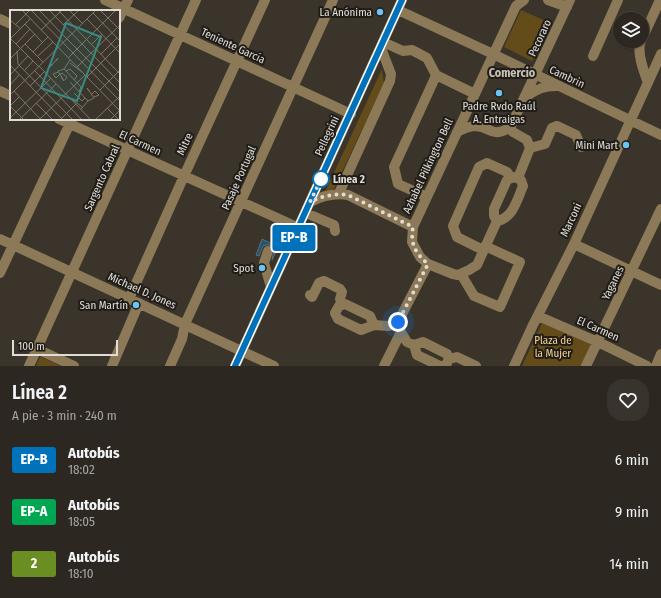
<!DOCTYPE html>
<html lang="es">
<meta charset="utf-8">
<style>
body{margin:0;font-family:"Fira Sans Condensed",sans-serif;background:#38332d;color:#f1f3f6;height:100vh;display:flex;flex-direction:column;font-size:15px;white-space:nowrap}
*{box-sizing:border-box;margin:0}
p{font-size:13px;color:#a6a5a5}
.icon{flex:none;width:22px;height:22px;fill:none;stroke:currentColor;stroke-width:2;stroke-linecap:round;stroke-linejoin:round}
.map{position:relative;height:366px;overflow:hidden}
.side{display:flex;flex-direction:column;background:#2c2720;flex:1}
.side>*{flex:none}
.badge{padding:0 8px;border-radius:3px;font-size:14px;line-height:26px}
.buttons{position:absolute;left:613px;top:12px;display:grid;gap:8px}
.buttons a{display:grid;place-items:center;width:36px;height:36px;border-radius:50%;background:#2c2720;box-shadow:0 1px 3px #0004,0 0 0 1px #48443e;font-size:20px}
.scale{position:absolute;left:12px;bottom:10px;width:106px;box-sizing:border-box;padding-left:4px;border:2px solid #e1ddd6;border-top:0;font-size:11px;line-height:14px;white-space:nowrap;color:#e1ddd6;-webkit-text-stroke:3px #1f1c18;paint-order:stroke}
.you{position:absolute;width:20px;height:20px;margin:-10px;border:3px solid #fff;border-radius:50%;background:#1a73e8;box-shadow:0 0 0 6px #1a73e833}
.map>.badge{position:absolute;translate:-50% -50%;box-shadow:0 0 0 2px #fff}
.round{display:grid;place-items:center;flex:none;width:42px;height:42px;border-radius:16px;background:#38332d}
.head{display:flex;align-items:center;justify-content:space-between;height:68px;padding:0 12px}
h1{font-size:19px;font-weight:600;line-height:30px}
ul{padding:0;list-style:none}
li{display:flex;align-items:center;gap:12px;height:52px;padding:0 12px}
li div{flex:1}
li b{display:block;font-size:15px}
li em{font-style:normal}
li .badge{min-width:44px;font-weight:700;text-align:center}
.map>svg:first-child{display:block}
</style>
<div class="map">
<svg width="661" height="366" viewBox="0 0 661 366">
<rect width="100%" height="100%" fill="#3a342a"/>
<path fill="#644b1a" d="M521,10L550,23L532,61L504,47Z
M382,69L384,83L334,189L325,192Z
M543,321L594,343L582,366H522Z
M40,357H41L61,366H36Z"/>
<path fill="#215670" stroke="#606c74" d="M262,239L278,247L272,260L274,250L270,245H267L263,246L259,256L256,255Z"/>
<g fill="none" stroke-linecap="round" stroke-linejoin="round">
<path stroke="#8c7957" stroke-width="10" d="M105,0L351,114
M548,0L567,7
M398,10L493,54L661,135
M119,18L128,0
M0,19L11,24
M642,39L660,0
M641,41C636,52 644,72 648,83
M383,42L403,51L412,50L427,58L436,75
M593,56L618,0
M0,91L11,96
M527,96C537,89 544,86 556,86
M59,119L299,228
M510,128L570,0
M510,128L513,132L527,140L530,148L518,178
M457,132C463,129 469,126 476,126C492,127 490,138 510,128
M530,148L545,144L552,128L557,126L576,135L581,147
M339,193L390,81L391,74L381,48
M427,197L398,184L394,167L434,80L436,75L475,94
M310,202C322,196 335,193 348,195L413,227
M306,213L334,225L335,231
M497,221C513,218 517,200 523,186L521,180L514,177L507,180L494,209V216L497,221L477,265L469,270L458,275L453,274L428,264L420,257L412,242L413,227L516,6L524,0
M0,239L274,366
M574,244L661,285
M483,250L457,237L453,226L479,167L487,163L507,172L511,178
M268,251L264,263L271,287
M0,273L72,119
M461,274L474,296L500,307L520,262L485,246
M310,295L312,297L319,283L324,281L340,289L342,292L340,299L342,305
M129,299L184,176L265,0
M538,316L598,342L647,366
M398,322L428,264
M374,325L370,316L345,304L339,306L335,313L338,319L361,330L374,325L388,326L398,322L401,332L407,342L414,345L417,355L440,366
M414,345L423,342L447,354L449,359L446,365L442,366
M37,349L74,366
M449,359L457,357L476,366
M29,366L196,0
M112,366L139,303
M170,366L182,339L185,324L333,0
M235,366L402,0
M384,366L401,332
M514,366L532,327L574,244L661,54
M586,366L661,209
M656,366L661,354"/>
</g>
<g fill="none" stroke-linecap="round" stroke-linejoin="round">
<defs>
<path id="line" d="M235,366L402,0"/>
</defs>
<use href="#line" stroke="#fff" stroke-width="9"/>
<use href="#line" stroke="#0072bc" stroke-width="6"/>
<path stroke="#e1ddd6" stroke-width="4" stroke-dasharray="0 7.2" d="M321,179L322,177L310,202C322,196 335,193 348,195L413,227C410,243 415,253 428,264L398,322"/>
</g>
<g fill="#6bc3f2" stroke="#1f1c18" stroke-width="1.5">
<circle cx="380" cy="12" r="4"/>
<circle cx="499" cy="93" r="4"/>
<circle cx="626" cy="145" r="4"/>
<circle cx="262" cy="268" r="4"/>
<circle cx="136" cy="305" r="4"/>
</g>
<circle fill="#fff" stroke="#0072bc" stroke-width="2" cx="321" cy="179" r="8"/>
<g text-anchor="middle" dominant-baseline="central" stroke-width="4" stroke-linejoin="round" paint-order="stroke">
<g font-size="11" fill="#e1ddd6" stroke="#1f1c18" text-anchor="end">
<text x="372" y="12">La Anónima</text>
<text x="499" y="106" text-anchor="middle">Padre Rvdo Raúl<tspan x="499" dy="13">A. Entraigas</tspan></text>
<text x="618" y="145">Mini Mart</text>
<text x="254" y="268">Spot</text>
<text x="128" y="305">San Martín</text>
</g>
<g font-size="11" fill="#e1ddd6" stroke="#1f1c18">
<text transform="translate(540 38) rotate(-65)">Pecoraro</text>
<text transform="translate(233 46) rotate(25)">Teniente García</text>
<text transform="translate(567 77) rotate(25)">Cambrin</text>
<text transform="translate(327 136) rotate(-65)">Pellegrini</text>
<text transform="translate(140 143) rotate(25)">El Carmen</text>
<text transform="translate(185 144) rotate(-65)">Mitre</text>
<text transform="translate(428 166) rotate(-65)">Azhabel Pilkington Bell</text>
<text transform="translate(102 178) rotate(-66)">Sargento Cabral</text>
<text transform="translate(239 178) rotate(-66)">Pasaje Portugal</text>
<text transform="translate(571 220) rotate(-65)">Marconi</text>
<text transform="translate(613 283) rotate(-64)">Yaganes</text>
<text transform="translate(142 291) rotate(24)">Michael D. Jones</text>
<text transform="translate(598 329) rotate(24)">El Carmen</text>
</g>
<g font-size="11" font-weight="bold" fill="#e1ddd6" stroke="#1f1c18" text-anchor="start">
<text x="333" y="179">Línea 2</text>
</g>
<g font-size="11" fill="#f7d496" stroke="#1f1c18">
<text x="553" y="340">Plaza de<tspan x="553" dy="13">la Mujer</tspan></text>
</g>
<g font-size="12" font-weight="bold" fill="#c7c0b3" stroke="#1f1c18">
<text x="512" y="73">Comercio</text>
</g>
</g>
<g transform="translate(10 10)">
<rect width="110" height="110" fill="#3a342a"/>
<path fill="none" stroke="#7d786f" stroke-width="1" d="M12,0L110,101M21,0L110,91M29,0L57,29M39,0L110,73M48,0L110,64M59,0L73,14M90,0L110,20M83,3L110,31M77,9L110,43M0,10L11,19M6,14L20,0M15,14L32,32M53,15L69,0M31,20L52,0M0,29L20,9M1,29L29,57M57,29L110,82M6,34L20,19M15,34L33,52M82,34L92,24M7,41L8,54M23,42L38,27M91,44L107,28M28,46L43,32M58,48L106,0M0,49L25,24M60,53L72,62M8,54L63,110M42,54L40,57L48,48L46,51M0,55L53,110M29,56L81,110M67,57L110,15M54,59L71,77L69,82M15,60L23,51M25,61L72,110M56,61L60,59L67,66L64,70M48,62L43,64L46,68L49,65M0,65L18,46M49,65L52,63L57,67L55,70M51,67L54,71L48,61L54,59L60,50M77,67L110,34M60,72L78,91M0,75L9,65M20,76L35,61M90,80L110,60M4,81L31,110M64,83L72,91L75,88M82,84L85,81L89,85L84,87M0,85L86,0M59,87L72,97M26,93L43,110M0,96L14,110M0,96L9,87M97,98L109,110M71,99L78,91L84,88L77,78L80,82M0,108L41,68M9,110L46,74M29,110L75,65M50,110L66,94M85,110L110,86M100,110L110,100"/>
<path fill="#398b83" fill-opacity="0.15" stroke="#398b83" stroke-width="2" d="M56,13L91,27L67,91L31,78Z"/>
<rect width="110" height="110" fill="none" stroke="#e1ddd6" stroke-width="2"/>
</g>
</svg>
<div class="buttons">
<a><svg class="icon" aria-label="layers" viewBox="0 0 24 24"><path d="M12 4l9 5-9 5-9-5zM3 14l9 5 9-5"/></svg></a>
</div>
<div class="scale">100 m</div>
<div class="you" style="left:398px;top:322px"></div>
<b class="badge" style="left:294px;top:238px;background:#0072bc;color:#fff">EP-B</b>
</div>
<section class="side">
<div class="head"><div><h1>Línea 2</h1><p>A pie · 3 min · 240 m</p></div><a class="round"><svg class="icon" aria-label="heart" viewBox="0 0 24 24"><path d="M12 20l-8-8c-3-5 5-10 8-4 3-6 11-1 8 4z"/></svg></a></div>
<ul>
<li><span class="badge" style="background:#0072bc;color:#fff">EP-B</span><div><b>Autobús</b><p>18:02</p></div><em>6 min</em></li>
<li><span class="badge" style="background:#00a651;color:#fff">EP-A</span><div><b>Autobús</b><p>18:05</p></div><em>9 min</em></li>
<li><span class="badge" style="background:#6b8e23;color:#fff">2</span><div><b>Autobús</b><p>18:10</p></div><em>14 min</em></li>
</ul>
</section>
